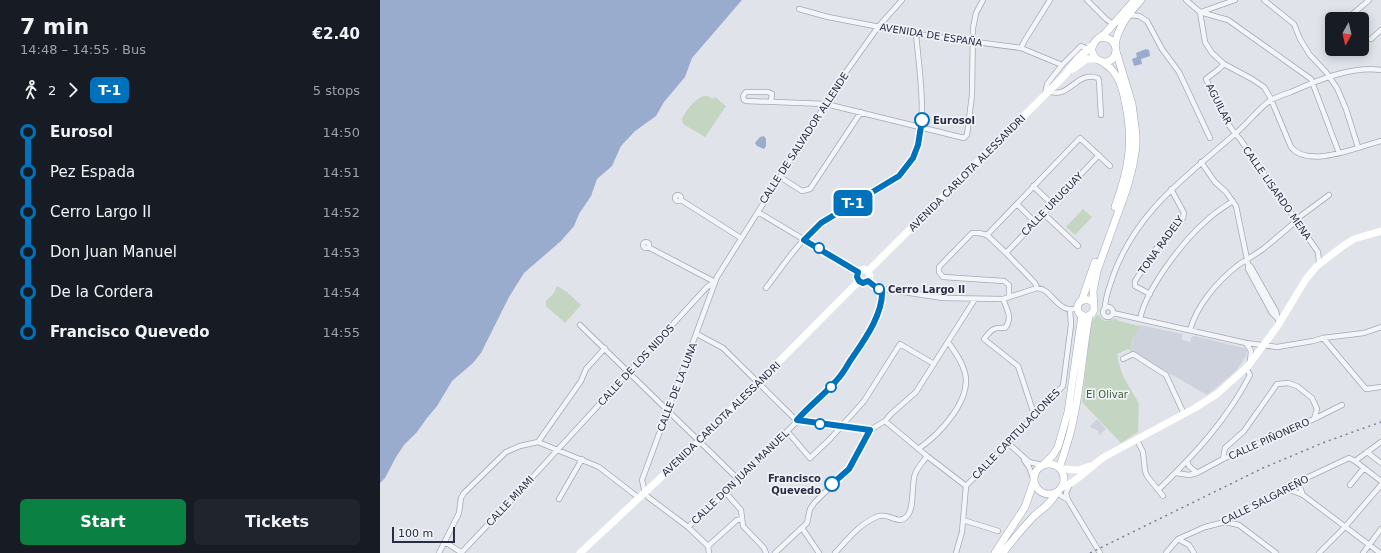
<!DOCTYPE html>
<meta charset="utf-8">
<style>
body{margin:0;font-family:"DejaVu Sans",sans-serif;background:#20242c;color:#f1f3f6;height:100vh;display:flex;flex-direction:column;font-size:15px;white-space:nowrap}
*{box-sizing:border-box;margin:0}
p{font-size:13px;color:#9ea1a6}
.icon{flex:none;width:22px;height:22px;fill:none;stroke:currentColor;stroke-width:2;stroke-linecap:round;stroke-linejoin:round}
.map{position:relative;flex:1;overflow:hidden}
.details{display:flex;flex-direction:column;background:#171b24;width:380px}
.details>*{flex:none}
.badge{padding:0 8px;border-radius:6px;font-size:14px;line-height:26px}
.needle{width:26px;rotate:188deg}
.controls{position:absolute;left:945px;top:12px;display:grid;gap:8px}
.controls a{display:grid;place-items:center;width:44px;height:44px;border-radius:6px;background:#171b24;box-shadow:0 2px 10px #0003;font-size:20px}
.scale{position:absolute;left:12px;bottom:10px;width:63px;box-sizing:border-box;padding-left:4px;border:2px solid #272e43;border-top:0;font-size:11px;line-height:14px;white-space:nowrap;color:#272e43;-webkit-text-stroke:3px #f0f2f8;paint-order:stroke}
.map>.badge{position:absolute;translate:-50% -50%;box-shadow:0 0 0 2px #fff}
.legs{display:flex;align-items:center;gap:6px;height:44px;padding:0 20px;font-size:13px}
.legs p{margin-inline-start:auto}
.head{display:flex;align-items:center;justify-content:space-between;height:68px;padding:0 20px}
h1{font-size:22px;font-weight:600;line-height:30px}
.action{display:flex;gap:8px;margin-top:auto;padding:8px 20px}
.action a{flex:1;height:46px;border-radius:6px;background:#0b8043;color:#fff;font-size:16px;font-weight:600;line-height:46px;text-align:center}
.action a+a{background:#20242c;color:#f1f3f6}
ul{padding:0 20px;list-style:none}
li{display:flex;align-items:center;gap:14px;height:40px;font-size:15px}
li i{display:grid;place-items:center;width:6px;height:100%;margin:0 5px;background:currentColor}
li i::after{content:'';width:10px;height:10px;margin:-5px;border:3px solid;border-radius:50%;background:#171b24}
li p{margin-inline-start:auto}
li:first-child i{background:linear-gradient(#0000 50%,currentColor 0)}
li:last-child i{background:linear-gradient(currentColor 50%,#0000 0)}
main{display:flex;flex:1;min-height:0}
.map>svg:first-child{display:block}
</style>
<main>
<section class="details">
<div class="head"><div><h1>7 min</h1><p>14:48 – 14:55 · Bus</p></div><b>€2.40</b></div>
<div class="legs"><svg class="icon" aria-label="walk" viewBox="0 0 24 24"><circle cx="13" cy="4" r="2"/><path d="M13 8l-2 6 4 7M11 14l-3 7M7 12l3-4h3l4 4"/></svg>2<svg class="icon" aria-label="forward" viewBox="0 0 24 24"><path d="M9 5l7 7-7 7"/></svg><b class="badge" style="background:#0072bc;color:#fff">T-1</b><p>5 stops</p></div>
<ul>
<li><i style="color:#0072bc"></i><b>Eurosol</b><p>14:50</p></li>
<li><i style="color:#0072bc"></i><span>Pez Espada</span><p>14:51</p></li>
<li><i style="color:#0072bc"></i><span>Cerro Largo II</span><p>14:52</p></li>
<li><i style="color:#0072bc"></i><span>Don Juan Manuel</span><p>14:53</p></li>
<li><i style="color:#0072bc"></i><span>De la Cordera</span><p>14:54</p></li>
<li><i style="color:#0072bc"></i><b>Francisco Quevedo</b><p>14:55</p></li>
</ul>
<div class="action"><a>Start</a><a>Tickets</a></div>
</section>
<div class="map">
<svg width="1001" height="553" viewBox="0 0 1001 553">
<rect width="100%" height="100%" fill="#e0e3ea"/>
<path fill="#ced2dd" d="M760,325L802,334V340L810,342L812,337L814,336L864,348L867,350L866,356L856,371L827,395L751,351L752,344L754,335L757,327Z
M717,419L726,429L719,435L718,434L719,432L714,428L713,429L710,426Z"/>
<path fill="#c4d5c1" d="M323,96H327L334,99L335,97L346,106L325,137L303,124L302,119C307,109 313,101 323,96Z
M703,209L712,217L695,235L686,227Z
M177,286L187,292L201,305L185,323L166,306V301L174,293Z
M717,315C723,317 717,315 722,319C726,323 731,319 736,319L739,321L759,326L752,341L751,351L748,349L737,354L739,364L743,376L757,400L759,405L758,432L741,443L702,402L711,323Z"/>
<path fill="#99accd" d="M0,0H362L312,58L305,77L284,102L276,116L255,131L241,146L232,166L217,179L211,196L199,214L194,226L181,241L144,273L129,297L101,353L93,363L72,381L57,406L47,418L37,432L24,445L16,457L5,478L0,483Z
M766,49L769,50L770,56L761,59L762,64L754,66L752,59L757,57L756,53Z
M384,136L386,139V146L384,149L377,146L375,143L380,137Z"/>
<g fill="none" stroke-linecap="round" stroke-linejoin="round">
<defs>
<path id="minor" d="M707,0L726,19L733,24
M806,0L820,12L825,42L832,53L844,64L872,79L884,87L890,97L911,147C928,169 978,147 1001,141
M884,0L914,24L920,39L930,55L946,72L957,88L966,109L978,147
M419,9L448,17L536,34L641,48L682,65
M820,12L848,20L931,79L959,153
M821,12L855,0
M748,15L759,16L767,21L782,49L799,72L830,138
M967,19L989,0
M991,39L1001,30
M641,48L645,40L670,0
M844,64L839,69L826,79C836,99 844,123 860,139L938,252L939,262L937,266
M668,91C690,100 696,70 718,78L719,81L721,115
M665,94L667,84L682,65L701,46L708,49
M391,101L392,94L388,92H366L363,96L364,100L366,101L446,104L584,138L587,135L592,95L593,28L596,13L603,0
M821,162L835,182L846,192L856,206L868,264L871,267L896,311L899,323
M400,177L422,191L430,189L481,112
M653,186L672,204
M295 198a3 3 0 1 1 6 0a3 3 0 1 1-6 0Z
M301,200L361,238
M637,204L655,222
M378,212L478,272
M663,213L698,246
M607,235L700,138L730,166
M263 245a3 3 0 1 1 6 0a3 3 0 1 1-6 0Z
M268,247L335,282
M626,253L719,155
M868,264V269L892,313L897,318
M488,281L497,288L563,298L623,299L657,288C670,289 673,303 685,308C689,310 693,309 697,309
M386,288C403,266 419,241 441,223C467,201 517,190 533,157C549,127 539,68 536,34
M770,294L755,286V281L778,246L803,218L804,213L791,189
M630,297L629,295V285L624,281L563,277L559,272V267L592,233H599L607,235L626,253L655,283L657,288
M623,299C627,309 633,319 625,328C613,327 611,330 604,339L638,366L654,414
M723 312a5 5 0 1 1 10 0a5 5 0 1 1-10 0Z
M725,308C725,297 730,286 733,276C757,210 806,177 856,133C867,124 880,107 891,100C897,97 905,94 911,92C938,80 971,66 1001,70
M733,313L866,343L897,347L933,341L943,338L984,333L1001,327
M760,319C766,289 803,241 826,221C834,213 844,207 853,201
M200,325L358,479
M810,330C817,305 837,282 857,266C865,260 875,255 883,249C894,240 905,231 916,221L918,218L949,195
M317,334L343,348L417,421L461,427L490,430L505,421L547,456L586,486
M943,338L986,389L1001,387
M866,343L871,351L870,361
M743,359L753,354L786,375L804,414
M505,421L511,414L536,392L595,299
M407,431L430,458L450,439L484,401L520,344L554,364
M757,440L763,452L765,471L767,476L783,496
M158,442L219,467L259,498
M158,442L201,381L206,369L225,348
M628,443L649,462L662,465
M538,449C559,435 592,400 585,373C582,361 575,352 568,342
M987,452L1001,463
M843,459L845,448L864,431L897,384L908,383L917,386L932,398L937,409L934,419
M644,460L649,467L653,478
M807,461L809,466L817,473
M975,461L1001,442
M796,473L809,475L817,473L843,459L934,419L962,405
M918,482L923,495
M690,484L686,493L688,500L720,553
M970,485L984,468
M586,486L683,386L691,325L690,309
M905,488L923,495L1000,553
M778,490C814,455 847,420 870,375L866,368
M346,493L361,510L363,526L384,548L386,553
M677,493L688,500
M179,499L202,459
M583,520L618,531
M845,522L859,525L896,553
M308,527L346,493L457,381L491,330L503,296L502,289
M422,528L439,553
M798,539L809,545L814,553
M65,542L82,553
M328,546L308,527L268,497L265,493L262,480L337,277L466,72L498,27L522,0
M328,546L357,520L362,519
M328,546L329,553
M59,553L79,513L81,498L84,493L126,452L140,446L158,442
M81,553L137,494L327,287L335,282
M395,553L427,523L430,509L435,502L469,469L490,430
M455,553C467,540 481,522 499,516C510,513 519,526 527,516C535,508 531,485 535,474C537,468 543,462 547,456
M576,553L582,532L586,486
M786,553L798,539L825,527L845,522L905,488L969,458L975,461L1001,481
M939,553L965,527L1001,485
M983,553L1001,529"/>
<path id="primary" d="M719,38C738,34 742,59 726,62C722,62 717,60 715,57C711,53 711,47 714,43C716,39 720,38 723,35C735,24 744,11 755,0
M735,45C738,27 749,13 761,0
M722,62C737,70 742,85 745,101C754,141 749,169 735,207
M702,300L715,262
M713,302L709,300C700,298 695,305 699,313C704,318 711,317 714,310L713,291L717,271L747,188L753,165L756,147V135L752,104L736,51
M654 479a15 15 0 1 1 30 0a15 15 0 1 1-30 0Z
M663,465L673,455L678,447L688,412L702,315
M679,467C682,461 684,454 686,447C700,404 701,359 709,316
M615,553L645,507L654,481
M623,553C632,540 643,528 654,516C662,509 672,503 676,493"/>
</defs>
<use href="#minor" stroke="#a5a9b5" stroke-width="6"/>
<use href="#primary" stroke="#9fa6b7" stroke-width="8"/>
<use href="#minor" stroke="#f3f5f8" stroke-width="4.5"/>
<path stroke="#fff" stroke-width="7" d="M693,69L707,59H716
M488,271L685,75L699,57L713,45
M479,281L477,277L478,272L484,269L488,271
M479,281L483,283L488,281L490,276L488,271
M681,469L698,470L710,466
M683,487C697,482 711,466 724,457L815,408L837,394L868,366L897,327L926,279L937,266L963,246L974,239L1001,231
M200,553L320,441L479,281"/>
<use href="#primary" stroke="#fff" stroke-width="7"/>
<path stroke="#788095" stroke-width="1.5" stroke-dasharray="2 4" stroke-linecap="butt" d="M710,553L883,468L945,442L1001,422"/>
</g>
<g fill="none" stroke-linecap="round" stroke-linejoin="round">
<defs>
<path id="line-1" d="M452,484L469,469L490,430L417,420C429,406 444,395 456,381C462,375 466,368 470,361C483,342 504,314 502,289L497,288L488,281L483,283L479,281L477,277L478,272L424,240L441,223L519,176L533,158L538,145L542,120"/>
</defs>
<use href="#line-1" stroke="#fff" stroke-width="9"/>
<use href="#line-1" stroke="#0072bc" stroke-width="6"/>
</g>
<g fill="#fff" stroke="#0072bc" stroke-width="2">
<circle cx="542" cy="120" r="7"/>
<circle cx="439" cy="248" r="5"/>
<circle cx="499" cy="289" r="5"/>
<circle cx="451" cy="387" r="5"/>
<circle cx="440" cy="424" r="5"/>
<circle cx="452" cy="484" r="7"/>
</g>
<g text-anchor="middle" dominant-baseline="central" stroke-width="3.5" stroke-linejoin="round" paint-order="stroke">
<g font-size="10" fill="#272e43" stroke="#f0f2f8">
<text transform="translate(551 35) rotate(9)">AVENIDA DE ESPAÑA</text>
<text transform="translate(839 104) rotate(63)">AGUILAR</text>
<text transform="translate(424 138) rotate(-57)">CALLE DE SALVADOR ALLENDE</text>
<text transform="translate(587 173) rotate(-45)">AVENIDA CARLOTA ALESSANDRI</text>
<text transform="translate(897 193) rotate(55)">CALLE LISARDO MENA</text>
<text transform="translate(672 204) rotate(-46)">CALLE URUGUAY</text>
<text transform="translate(781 245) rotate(-54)">TONA RADELY</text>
<text transform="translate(256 365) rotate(-47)">CALLE DE LOS NIDOS</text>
<text transform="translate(297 387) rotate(-69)">CALLE DE LA LUNA</text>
<text transform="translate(341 419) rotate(-44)">AVENIDA CARLOTA ALESSANDRI</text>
<text transform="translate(636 434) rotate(-46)">CALLE CAPITULACIONES</text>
<text transform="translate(889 439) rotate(-24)">CALLE PIÑONERO</text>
<text transform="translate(360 477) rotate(-44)">CALLE DON JUAN MANUEL</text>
<text transform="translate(885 500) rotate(-27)">CALLE SALGAREÑO</text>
<text transform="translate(130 501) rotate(-47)">CALLE MIAMI</text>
</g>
<g font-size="10" font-weight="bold" fill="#272e43" stroke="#f0f2f8" text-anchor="start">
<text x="553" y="120">Eurosol</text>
<text x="508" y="289">Cerro Largo II</text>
<text x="441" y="478" text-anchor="end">Francisco<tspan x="441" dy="12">Quevedo</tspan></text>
</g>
<g font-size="10" fill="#376034" stroke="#f0f2f8">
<text x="727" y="394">El Olivar</text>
</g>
</g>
</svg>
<div class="controls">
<a><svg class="needle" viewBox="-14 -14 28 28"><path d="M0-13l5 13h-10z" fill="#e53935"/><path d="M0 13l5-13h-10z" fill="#9ea1a6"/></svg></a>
</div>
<div class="scale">100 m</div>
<b class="badge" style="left:473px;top:203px;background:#0072bc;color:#fff">T-1</b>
</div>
</main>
